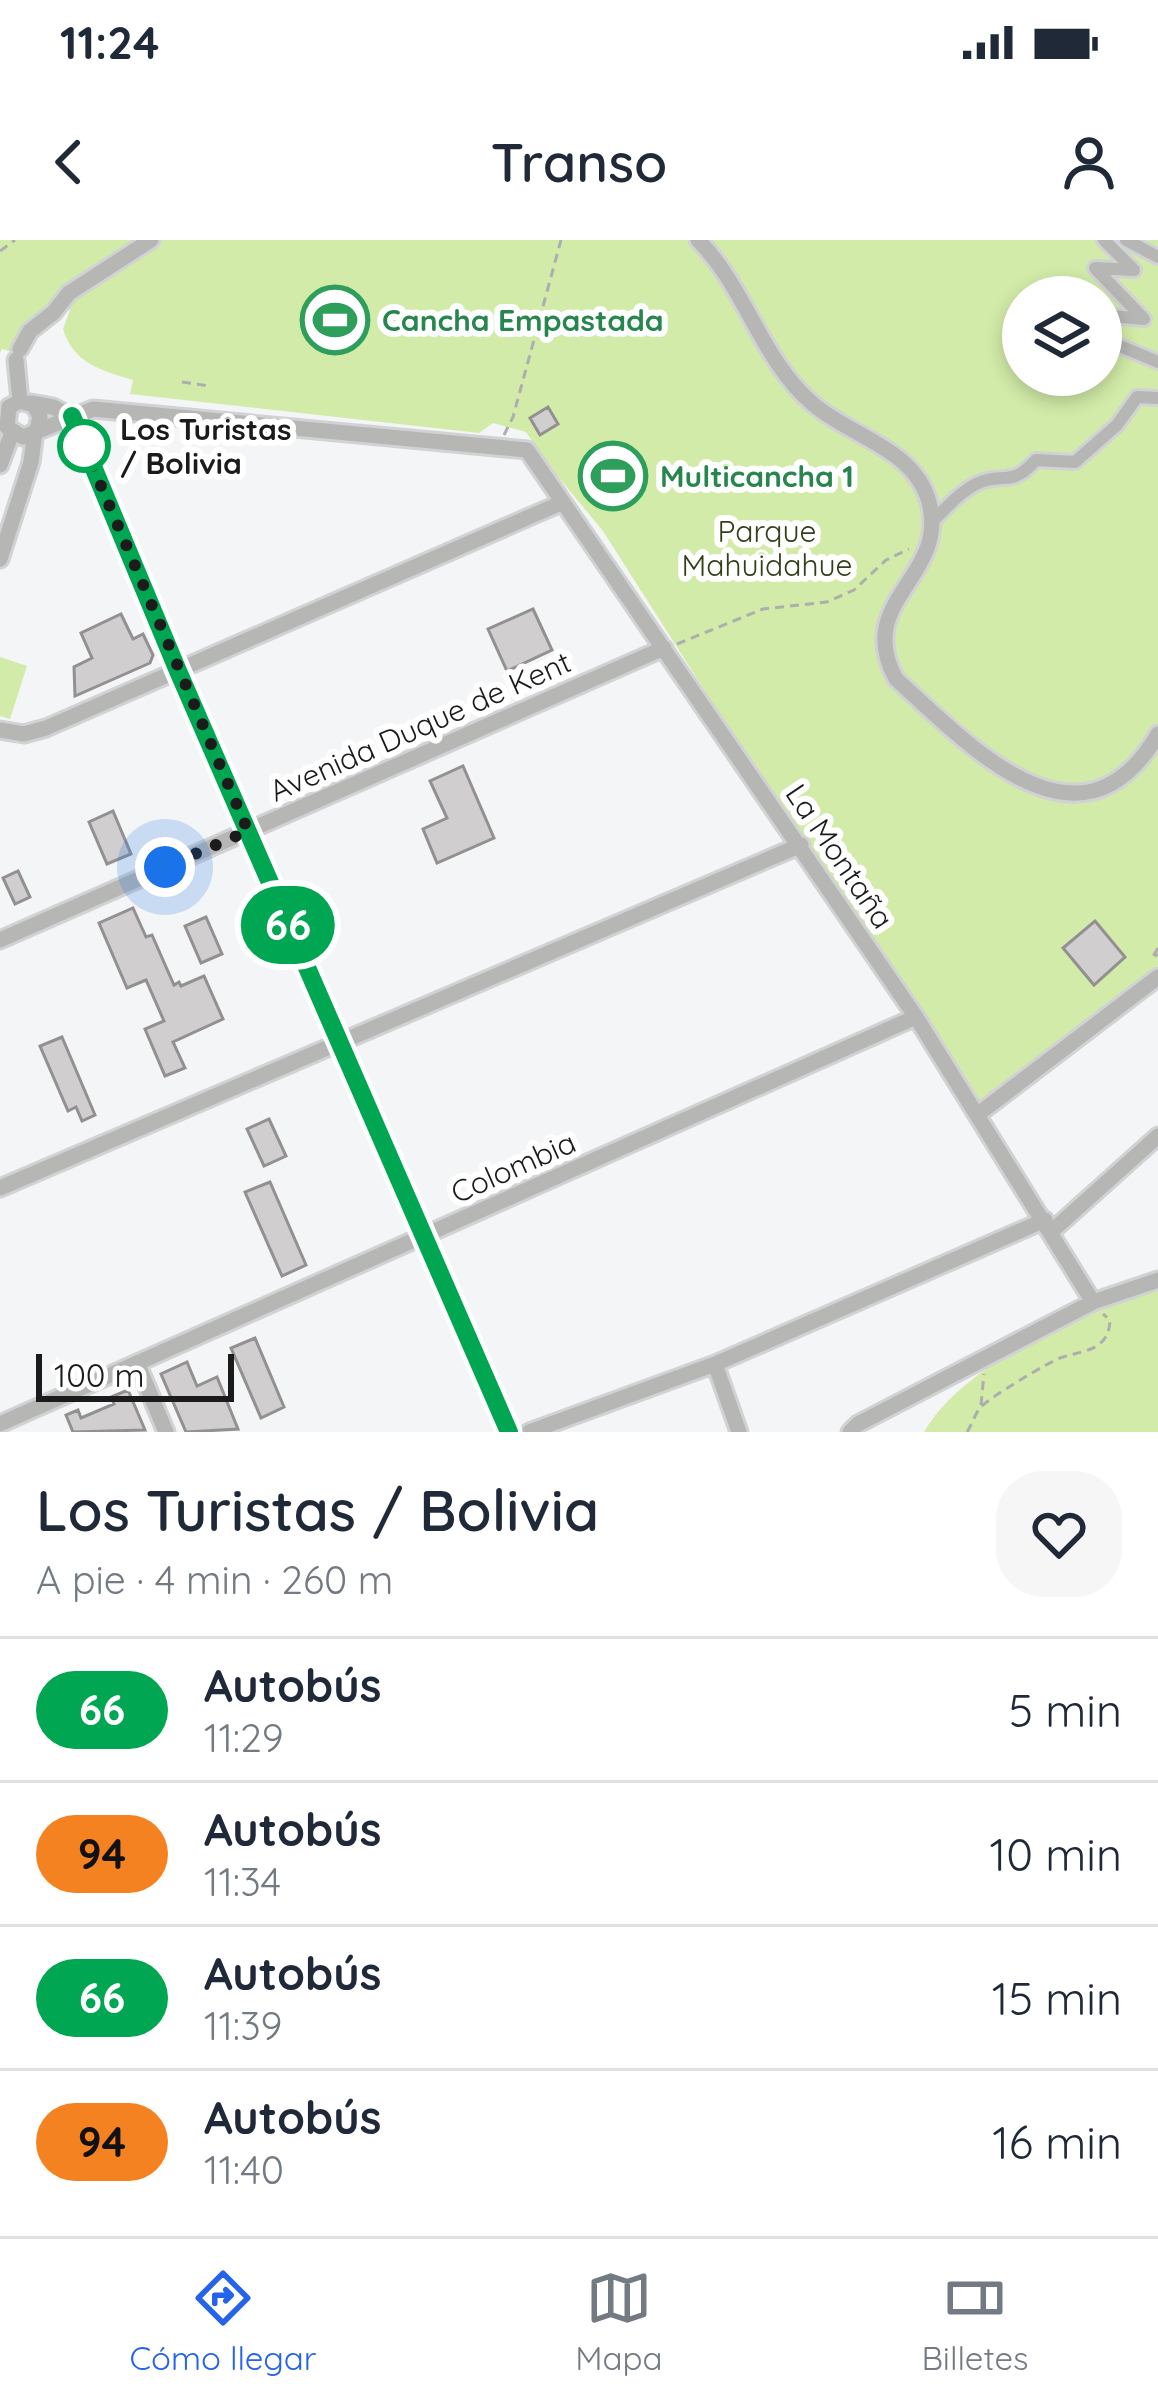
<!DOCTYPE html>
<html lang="es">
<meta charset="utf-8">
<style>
body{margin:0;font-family:Quicksand,sans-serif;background:#f6f6f7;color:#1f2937;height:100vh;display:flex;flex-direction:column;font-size:45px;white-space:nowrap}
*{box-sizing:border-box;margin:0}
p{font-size:39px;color:#747a83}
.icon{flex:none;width:66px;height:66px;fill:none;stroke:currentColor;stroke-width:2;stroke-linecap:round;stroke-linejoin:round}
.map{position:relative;height:1192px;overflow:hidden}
.side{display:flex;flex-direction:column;background:#fff;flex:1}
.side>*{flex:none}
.badge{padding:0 24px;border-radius:39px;font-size:42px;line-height:78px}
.controls{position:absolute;left:1002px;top:36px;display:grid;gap:24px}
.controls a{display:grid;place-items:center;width:120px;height:120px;border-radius:50%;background:#fff;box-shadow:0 6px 18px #0003;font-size:60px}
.scale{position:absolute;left:36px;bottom:30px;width:198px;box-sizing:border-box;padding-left:12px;border:6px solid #1b1b1b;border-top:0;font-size:33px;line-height:42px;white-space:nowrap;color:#1b1b1b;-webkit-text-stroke:9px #fff;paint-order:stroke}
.you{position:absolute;width:60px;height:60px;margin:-30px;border:9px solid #fff;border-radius:50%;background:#1a73e8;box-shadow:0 0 0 18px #1a73e833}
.map>.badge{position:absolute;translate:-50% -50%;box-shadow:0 0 0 6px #fff}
.round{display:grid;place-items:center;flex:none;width:126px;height:126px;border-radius:48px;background:#f6f6f7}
.overview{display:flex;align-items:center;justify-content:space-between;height:204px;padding:0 36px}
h1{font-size:57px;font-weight:600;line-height:90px}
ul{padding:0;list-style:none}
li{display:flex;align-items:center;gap:36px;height:144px;padding:0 36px;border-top:3px solid #e0e1e3}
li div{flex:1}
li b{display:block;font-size:45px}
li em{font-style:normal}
li .badge{min-width:132px;font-weight:700;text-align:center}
.status{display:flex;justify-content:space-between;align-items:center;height:84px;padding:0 60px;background:#fff;direction:ltr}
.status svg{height:33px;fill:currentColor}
header{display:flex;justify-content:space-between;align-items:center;height:156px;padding:0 36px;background:#fff;font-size:54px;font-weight:600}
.menu{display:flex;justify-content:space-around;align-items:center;height:168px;border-top:3px solid #e0e1e3;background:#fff;font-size:33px;color:#747a83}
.menu a{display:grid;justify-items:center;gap:6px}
.menu .selected{color:#2563eb}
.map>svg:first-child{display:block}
</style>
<div class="status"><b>11:24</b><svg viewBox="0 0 49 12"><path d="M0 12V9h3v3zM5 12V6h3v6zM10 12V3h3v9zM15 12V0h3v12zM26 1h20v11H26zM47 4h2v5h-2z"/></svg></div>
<header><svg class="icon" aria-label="back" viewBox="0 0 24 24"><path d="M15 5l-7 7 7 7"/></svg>Transo<svg class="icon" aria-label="person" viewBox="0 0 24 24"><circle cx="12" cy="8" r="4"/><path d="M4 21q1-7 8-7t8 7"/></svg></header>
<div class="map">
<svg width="1158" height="1192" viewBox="0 0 1158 1192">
<rect width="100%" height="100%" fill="#f4f5f7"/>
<path fill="#d2eba8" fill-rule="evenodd" d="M0,0H1158V725L1129,754L982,866L724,481L603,291L550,227L526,192L493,183L479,193L130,154L133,140C102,131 73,123 63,89L70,70L61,56C36,72 20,83 12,112L2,109L0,113ZM1023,57H1101V135H1023Z
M0,417L27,426L10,479L0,476Z
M1158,1047V1192H924C963,1123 1086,1071 1158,1047Z"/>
<path fill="#d0cecf" stroke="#939091" stroke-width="3" d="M548,167L558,184L540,195L530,178Z
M533,369L552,410L507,431L488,389Z
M121,374L133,399L143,394L153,415L150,423L75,456L74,427L92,418L81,393Z
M463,526L494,598L437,623L423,589L447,578L430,541Z
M113,571L131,614L107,624L89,582Z
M18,631L30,657L15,664L3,638Z
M133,668L146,697L152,695L174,745L179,742L181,746L204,736L223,779L173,802L185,828L165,836L145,789L164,781L146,740L127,748L99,683Z
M206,677L222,714L201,723L185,686Z
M1095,681L1125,717L1094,745L1063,708Z
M62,797L95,875L82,881L76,867L68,871L40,806Z
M269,879L286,916L264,926L247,889Z
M270,942L306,1025L282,1036L245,952Z
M255,1098L284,1167L261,1178L231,1108Z
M187,1122L197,1146L217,1137L238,1189L186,1192L161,1134Z
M128,1150L145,1190L73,1192L66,1175L78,1170L81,1178L114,1164L111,1157Z"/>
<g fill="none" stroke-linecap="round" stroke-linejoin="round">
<defs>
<path id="pedestrian" d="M1126,0L1158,17
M1101,75L1144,79L1095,28L1134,30L1104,0
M1101,98L1158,122
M932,282C945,269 959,253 976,244C1002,231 1010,249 1036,220L1075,222L1117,185L1137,157L1158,158"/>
<path id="minor" d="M698,0C746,48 761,120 813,164C851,197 914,208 929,262C949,338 853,360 896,439C967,503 1080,627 1158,494
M20,109L30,91L53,73L69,53L151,0
M16,120L20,161
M31,163L53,167L72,177
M72,177L178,431L509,1192
M37,189L40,177L34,165L20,161L9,167L7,187L23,197L93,169L527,210L916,777L1093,1062
M0,225L12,193
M0,319L31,222L35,192
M0,490L24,494L46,488L561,263
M0,700L664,408
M977,875L1158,737
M0,948L801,605
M1052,991L1158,896
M137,1123L166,1192
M715,1124L739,1192
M0,1184L916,777
M529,1192L715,1124L1045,980
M850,1192L858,1184L1093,1062L1158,1040"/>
</defs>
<use href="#pedestrian" stroke="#d1d2d4" stroke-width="18"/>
<use href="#minor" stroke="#d1d2d4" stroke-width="21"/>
<path stroke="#adaeaf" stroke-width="3" stroke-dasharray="9 6" stroke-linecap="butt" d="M0,11L15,0
M182,142L210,146
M504,195L513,177L561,0
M677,404L763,369L827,362L854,350L886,320L909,309
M1158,708L1152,718L1158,714
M981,1165L984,1134
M967,1192C972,1185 975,1173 981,1167C989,1158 1051,1120 1063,1117C1086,1110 1109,1110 1110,1080L1103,1074"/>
<use href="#pedestrian" stroke="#b6b6b5" stroke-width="12"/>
<use href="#minor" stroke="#b6b6b5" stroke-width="15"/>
</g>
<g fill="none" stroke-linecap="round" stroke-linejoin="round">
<defs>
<path id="line" d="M72,176L178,431L509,1192"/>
</defs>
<use href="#line" stroke="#fff" stroke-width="27"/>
<use href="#line" stroke="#00a651" stroke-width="18"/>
<path stroke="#1b1b1b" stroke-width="12" stroke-dasharray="0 21.6" d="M84,206L248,591L165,627"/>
</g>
<defs>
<symbol id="stadium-ring" viewBox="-11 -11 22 22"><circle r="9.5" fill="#fff" stroke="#2e9e5b" stroke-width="1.5"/><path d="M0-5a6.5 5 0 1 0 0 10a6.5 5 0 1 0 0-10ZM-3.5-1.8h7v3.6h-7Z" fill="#2e9e5b"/></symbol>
</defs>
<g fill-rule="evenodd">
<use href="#stadium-ring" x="297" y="42" width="76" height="76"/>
<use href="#stadium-ring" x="575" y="198" width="76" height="76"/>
</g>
<circle fill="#fff" stroke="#00a651" stroke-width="6" cx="84" cy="206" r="24"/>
<g text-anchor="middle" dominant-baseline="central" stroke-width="12" stroke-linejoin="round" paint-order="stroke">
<g font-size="30" font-weight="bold" fill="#27864d" stroke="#fff" text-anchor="start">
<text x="382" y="80">Cancha Empastada</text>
<text x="660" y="236">Multicancha 1</text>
</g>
<g font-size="30" font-weight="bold" fill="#1b1b1b" stroke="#fff" text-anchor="start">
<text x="120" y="189">Los Turistas<tspan x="120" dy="34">/ Bolivia</tspan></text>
</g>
<g font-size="30" fill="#323f18" stroke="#fff">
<text x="767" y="291">Parque<tspan x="767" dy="34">Mahuidahue</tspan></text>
</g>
<g font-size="30" fill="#1b1b1b" stroke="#fff">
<text transform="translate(420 486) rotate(-24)">Avenida Duque de Kent</text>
<text transform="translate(840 616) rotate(56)">La Montaña</text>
<text transform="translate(513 927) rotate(-24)">Colombia</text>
</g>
</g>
</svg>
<div class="controls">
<a><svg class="icon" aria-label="layers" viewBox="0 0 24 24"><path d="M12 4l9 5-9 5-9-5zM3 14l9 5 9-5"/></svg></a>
</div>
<div class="scale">100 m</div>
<div class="you" style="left:165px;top:627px"></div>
<b class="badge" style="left:288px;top:685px;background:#00a651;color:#fff">66</b>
</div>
<section class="side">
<div class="overview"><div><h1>Los Turistas / Bolivia</h1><p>A pie · 4 min · 260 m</p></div><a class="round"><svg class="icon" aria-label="heart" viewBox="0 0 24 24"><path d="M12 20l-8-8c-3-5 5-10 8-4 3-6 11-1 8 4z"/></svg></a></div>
<ul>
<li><span class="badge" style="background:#00a651;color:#fff">66</span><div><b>Autobús</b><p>11:29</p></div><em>5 min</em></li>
<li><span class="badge" style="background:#f58220;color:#111">94</span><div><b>Autobús</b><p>11:34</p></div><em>10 min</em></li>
<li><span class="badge" style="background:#00a651;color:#fff">66</span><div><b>Autobús</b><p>11:39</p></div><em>15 min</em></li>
<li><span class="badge" style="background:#f58220;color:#111">94</span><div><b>Autobús</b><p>11:40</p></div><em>16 min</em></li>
</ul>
</section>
<nav class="menu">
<a class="selected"><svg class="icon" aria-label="directions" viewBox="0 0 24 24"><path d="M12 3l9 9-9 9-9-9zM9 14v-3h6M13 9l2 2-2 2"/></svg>Cómo llegar</a>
<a><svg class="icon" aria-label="map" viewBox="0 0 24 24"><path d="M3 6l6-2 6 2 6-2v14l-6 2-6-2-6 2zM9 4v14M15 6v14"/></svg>Mapa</a>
<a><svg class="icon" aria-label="tickets" viewBox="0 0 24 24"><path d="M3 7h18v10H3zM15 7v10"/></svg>Billetes</a>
</nav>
